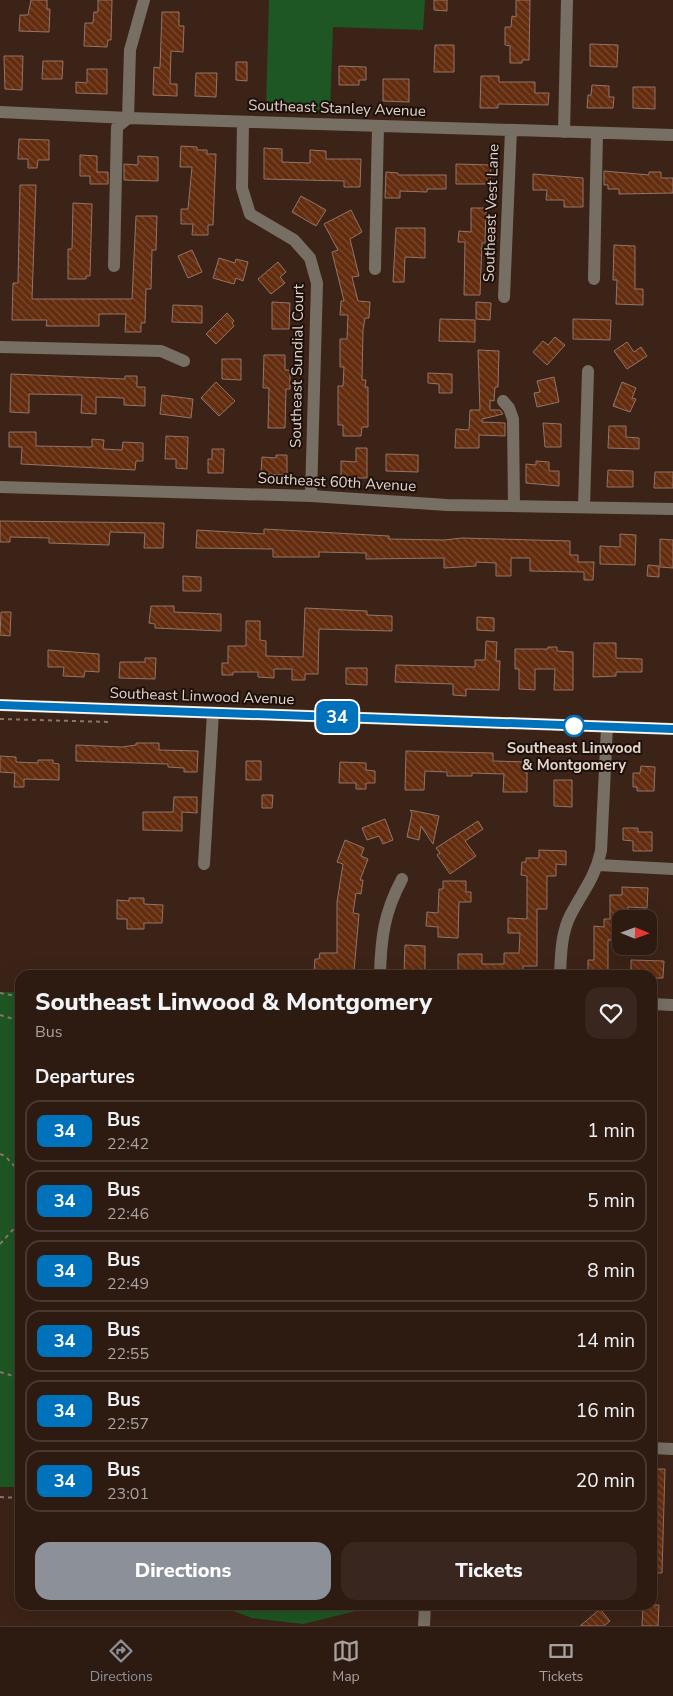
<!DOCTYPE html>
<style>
body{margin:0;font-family:"Nunito Sans",sans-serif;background:#39271f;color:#f1f3f6;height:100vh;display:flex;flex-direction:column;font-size:19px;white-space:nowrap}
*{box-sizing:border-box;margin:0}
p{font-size:16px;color:#a7a19f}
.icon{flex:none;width:28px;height:28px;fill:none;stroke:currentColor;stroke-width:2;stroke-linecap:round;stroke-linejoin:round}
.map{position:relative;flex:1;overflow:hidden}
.details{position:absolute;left:15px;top:970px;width:642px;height:640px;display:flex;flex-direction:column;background:#2d1a11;border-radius:15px;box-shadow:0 5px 20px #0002,0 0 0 1px #483831}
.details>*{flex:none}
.badge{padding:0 10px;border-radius:8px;font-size:18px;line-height:32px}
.needle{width:32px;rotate:91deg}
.controls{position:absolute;left:612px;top:910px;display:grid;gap:10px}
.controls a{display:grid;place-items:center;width:45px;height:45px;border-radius:10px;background:#2d1a11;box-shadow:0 5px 20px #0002,0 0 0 1px #483831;font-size:25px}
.map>.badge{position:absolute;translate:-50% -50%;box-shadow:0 0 0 2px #fff}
h2{padding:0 20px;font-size:19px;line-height:45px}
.round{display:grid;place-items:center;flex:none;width:52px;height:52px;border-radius:15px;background:#39271f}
.head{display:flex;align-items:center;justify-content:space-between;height:85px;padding:0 20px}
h1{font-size:24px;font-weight:800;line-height:38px}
.primary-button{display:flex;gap:10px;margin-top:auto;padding:10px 20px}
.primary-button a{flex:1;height:58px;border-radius:15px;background:#8c9099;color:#fff;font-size:20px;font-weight:800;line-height:58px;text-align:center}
.primary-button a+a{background:#39271f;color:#f1f3f6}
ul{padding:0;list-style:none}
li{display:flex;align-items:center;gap:15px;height:62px;margin:0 10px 8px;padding:0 10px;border:2px solid #483831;border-radius:15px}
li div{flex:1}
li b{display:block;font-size:19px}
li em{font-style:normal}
li .badge{min-width:55px;font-weight:700;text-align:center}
.menu{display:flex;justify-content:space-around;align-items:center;height:70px;border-top:1px solid #483831;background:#2d1a11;font-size:14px;color:#a7a19f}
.menu a{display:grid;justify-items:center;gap:2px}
.menu .current{color:#8c9099}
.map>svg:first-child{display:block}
</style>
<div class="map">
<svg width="673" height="1626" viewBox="0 0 673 1626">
<defs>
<pattern id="building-back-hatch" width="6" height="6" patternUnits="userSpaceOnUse" patternTransform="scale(1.25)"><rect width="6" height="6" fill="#632c0e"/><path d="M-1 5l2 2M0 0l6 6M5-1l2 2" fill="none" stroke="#794a30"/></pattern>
</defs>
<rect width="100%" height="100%" fill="#3c2317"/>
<path fill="#1e5723" d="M269,0H425L423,30L333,27L330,111L266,109Z
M0,992H20V1487H0Z
M216,1605H417V1611H356L303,1624L252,1618Z"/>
<path fill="url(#building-back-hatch)" stroke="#927466" d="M31,0H47V9H50L49,32L19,31L20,15H28Z
M98,0H112L111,40H108L107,47L84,46L85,23H93L94,12H98Z
M434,0H447V11L434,10Z
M516,0H530L529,60H522V63H510V46L505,45V27H511L512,16L516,17Z
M162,12H179V26H184L183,52L171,51L170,84H177V96L153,95L154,67L160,68Z
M590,44L618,45L617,67L590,66Z
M435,45H454V72H434Z
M4,56H23L22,90L5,89Z
M43,61H63L62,79H42Z
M236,62H247V81L236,80Z
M339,66L366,67V80H359V85H339Z
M87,69H107V94L76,93V82L87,83Z
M196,73H217L216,97L195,96Z
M481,76H499V82H535V93H549L548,105L498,104V108H480Z
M383,79H409V102L383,101Z
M592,85L609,86V97H614L613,108H587L588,95H591Z
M633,87H655V109L633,108Z
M19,139L49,140V160H38L37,168H28V159H18Z
M181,146L197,147V150H207V154H216L213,225H208V235H192L193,224H181V209H188L192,167H180Z
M264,148L282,149V162L310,163V150L326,151V159H361L360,187H344V181L264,179Z
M80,155L97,156V172H108V184H90V176H80Z
M138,156L158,157V181L124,180V164L138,165Z
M456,164L491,165L490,184H456Z
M604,171L649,175V172H661V178H673V193L619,194V189H608V185H604Z
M386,172L398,173V175H446V189H427V192L400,191V198H385Z
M533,174L583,178V207H564V200H546L547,190H533Z
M20,185H36L32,299H132L136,216H157L156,250H152L151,289H146L145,323H141V332H125L126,314H99V326H46L47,320H12L13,283H18Z
M301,196L326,210L316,226L292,212Z
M73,203L92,204L90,276H86V279H68V249H72Z
M471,208H486L485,243H482L480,295H464L465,242H458L459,231L471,232Z
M351,210L362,232L350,239L359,276L352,277L358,301L370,302L369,318H365L363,330L362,380H366L365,387H368V427H362L361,436H343V425H338V386H343L344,367H340V339H347L348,315H340L341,301H344L332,252L338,250L324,224Z
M396,228H425V258L405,257L404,282H393Z
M614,245L635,246V289H643V305L616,304L617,280H613Z
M192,250L202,272L188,278L178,256Z
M219,258L235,263L236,259L248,262L243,281L236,278L234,284L213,278Z
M278,262L286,272L280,277L285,283L271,294L258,279Z
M272,302L290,303L289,329H272Z
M476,302L491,303L490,320L476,319Z
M173,305L202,306V323L172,322Z
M227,313L234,321L232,323L234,326L216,344L206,334Z
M440,319L475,320V342L439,341Z
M573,319L611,320L610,340L573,339Z
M555,337L565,345L547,365L533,352L543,341L548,345Z
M627,342L634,352L641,347L647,356L627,369L614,351Z
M478,350L499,351L498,387H495L494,401L490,400V410H500L503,414L482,419V422L505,423V436L479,435V448H455L456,429L469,430L470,410H480Z
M264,355H285V370H290V389H286L285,428H268L269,388H263Z
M222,359H241V380L222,379Z
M428,373L452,374V393H439V384L428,383Z
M11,374L125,379V376H137V387H145V406L124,405V398L96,397V414L81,413L82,395L29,394V413L10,412Z
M554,377L559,402L537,407L534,393L540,392L537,381Z
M216,382L235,401L219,416L201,398Z
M622,382L636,388L632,398L636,399L630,412L613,406Z
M162,395L193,399L191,418L160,414Z
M543,423L561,424V447H545Z
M609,426H626V437L639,438V449L608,448Z
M9,432H36V446L92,447V439L104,440L103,449L122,450L123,442L143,443V461H136L135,470L21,464L22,447H9Z
M166,436L188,437L187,469L176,468V459H165Z
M356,448H367V478H341V461L356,462Z
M212,449H224L223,473H208V459H212Z
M386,454L418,455V472L386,471Z
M276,455H287V475L261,474L262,457L276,458Z
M536,461L549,462V471H559V486L526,483V464L536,465Z
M608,470L633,471V487H607Z
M655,472H673V488H654Z
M0,521L164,523L163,548H144L145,533L110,532L109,545L49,543V538L10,537V542H0Z
M264,529L389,536V539L444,540L462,538L570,541V555H578V562H594L593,580H584V572L530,571V558H511V576H496V563L476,562V566L444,568V558L366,559V553L319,552V557H273V549L196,548L197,530L264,534Z
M620,534L636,535L635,565L600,564V546L620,547Z
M660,539L673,540V568L660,567Z
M648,565L659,566V577L647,576Z
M183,576L201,577V591H183Z
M151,606H174V612L221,614V631L155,628V624L149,623Z
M305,608L367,611V615L392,616V631L319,629L318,674H305V680H292V669H274V678L258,677V672H233V675H222V663H228V646H246V621H260V640L266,641V656L303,657Z
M1,612H11L10,636L0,635Z
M477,617L494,618V631L477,630Z
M486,641L497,642L496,661H500L499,690L466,689V696L453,695V684L395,682L396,665L475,667V660H485Z
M594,643H616V658L642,659V672H616V676L593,677Z
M548,647H557V651L573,652V690H554L555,669H535V690L519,689V669H515V649H548Z
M48,650L99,654V672L85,671L84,677L63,676L64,667H48Z
M145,658H156L155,679L119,678L120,662H145Z
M346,668H367V685L346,684Z
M136,743H159V750L198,751L197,772H184V768L168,767V764L76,761V745L122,747L136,745Z
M406,751L493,753V761L527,762V792H503L504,774L472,773V776H447V772L425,771L424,790H405Z
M0,756L16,757V762L38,763V760H53V763L59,764V780L24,779V787H14L15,773L0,772Z
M246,761H261V780H246Z
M340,762L366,763V770L375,771V783H366V789H356V783H339Z
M641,766L655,767L654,791H637V787H633V773H640Z
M554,780H572V807L554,806Z
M262,795H273L272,808H262Z
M174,797H197V813L182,812V831L143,830V812H173Z
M410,810L439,816L433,844L421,826L419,840L407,837L412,813Z
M385,819L393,840L383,844L379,836L367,840L362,828Z
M478,821L483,829L465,841L476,856L450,874L437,855L440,853L436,848Z
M623,828H638V832H652V851H633V841L623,840Z
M345,840L364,848L361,856L368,859L360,880H363L361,894L356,893L353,913L359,914L354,971H314L315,959H319L320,953H337V902L343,864L337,862Z
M539,850L566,851V865L556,864V876H547V909H537V966H523V975H458V954H482V964H504V953H519L520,933H508V918L527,919V876L521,875L522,862H526V858H539Z
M443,881H466V892H471V902H459L458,938L438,937V927L426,926L427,912L438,913L439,889H443Z
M622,887L648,888L647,908L628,907L627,912H619V941L608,940V973L588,972V960H594V926L604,927V919H610V895H622Z
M129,898H144V904L163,905L162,923H144V929H127V919H117V900L129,901Z
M405,945L425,946V973H404Z
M631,960L664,961L663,978H652V975H631Z
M652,1469H665L662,1573H652Z
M643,1605H659L658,1626H642Z
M600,1609L610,1621L604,1626H580Z"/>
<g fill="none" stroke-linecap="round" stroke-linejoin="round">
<path stroke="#8a756b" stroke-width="2" stroke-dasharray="4 4" stroke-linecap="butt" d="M0,719L110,722
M0,993L20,997
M0,1015L20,1021
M0,1154L5,1156L20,1172
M0,1244L20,1222
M0,1372L20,1378
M0,1497L20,1498"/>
<path stroke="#776f64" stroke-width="12" d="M0,112L128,118L673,135
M243,122L242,188L250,214L294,240L310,258L317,283L311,496
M564,132L567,0
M114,266L117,127L128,118L130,50L144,0
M375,269L378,126
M594,279L597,133
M504,297L511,130
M0,347L161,351L184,361
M503,401L509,408L513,419L514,506
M0,487L311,496L447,505L673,509
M584,507L588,371
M204,864L213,713
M598,865L673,869
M380,975C381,937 384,913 402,879
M560,975C561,954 561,933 571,914C583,891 595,878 601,851L607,727
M652,1004L673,1005
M652,1448L673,1449
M424,1626L425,1605"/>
<path stroke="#c4b39d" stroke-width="12" d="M0,705L673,729"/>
</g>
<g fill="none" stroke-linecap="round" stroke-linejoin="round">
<defs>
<path id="line" d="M0,705L673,729"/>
</defs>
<use href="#line" stroke="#fff" stroke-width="11"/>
<use href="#line" stroke="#0072bc" stroke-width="8"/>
</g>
<circle fill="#fff" stroke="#0072bc" stroke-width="2.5" cx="574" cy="726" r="10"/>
<g text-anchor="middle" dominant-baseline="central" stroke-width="4" stroke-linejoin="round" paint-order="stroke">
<g font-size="15" fill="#e3d3cb" stroke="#1b100a">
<text transform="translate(337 108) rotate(2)">Southeast Stanley Avenue</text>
<text transform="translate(491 213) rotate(-88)">Southeast Vest Lane</text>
<text transform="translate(297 366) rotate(-89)">Southeast Sundial Court</text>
<text transform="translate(337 482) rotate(3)">Southeast 60th Avenue</text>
<text transform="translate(202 696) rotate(2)">Southeast Linwood Avenue</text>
</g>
<g font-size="15" font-weight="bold" fill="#e3d3cb" stroke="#1b100a">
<text x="574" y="748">Southeast Linwood<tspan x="574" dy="17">&amp; Montgomery</tspan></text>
</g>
</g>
</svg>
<div class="controls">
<a><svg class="needle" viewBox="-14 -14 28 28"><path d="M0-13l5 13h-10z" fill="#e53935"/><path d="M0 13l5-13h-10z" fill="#a7a19f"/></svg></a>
</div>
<b class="badge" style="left:337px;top:717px;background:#0072bc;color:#fff">34</b>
<section class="details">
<div class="head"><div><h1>Southeast Linwood &amp; Montgomery</h1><p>Bus</p></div><a class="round"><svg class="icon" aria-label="heart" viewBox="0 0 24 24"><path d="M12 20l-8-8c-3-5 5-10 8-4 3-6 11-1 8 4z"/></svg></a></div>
<h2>Departures</h2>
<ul>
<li><span class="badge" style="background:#0072bc;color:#fff">34</span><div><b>Bus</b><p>22:42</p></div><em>1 min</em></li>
<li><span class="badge" style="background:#0072bc;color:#fff">34</span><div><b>Bus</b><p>22:46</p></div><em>5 min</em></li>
<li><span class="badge" style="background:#0072bc;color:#fff">34</span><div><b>Bus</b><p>22:49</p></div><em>8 min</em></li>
<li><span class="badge" style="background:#0072bc;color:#fff">34</span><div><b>Bus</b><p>22:55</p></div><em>14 min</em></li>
<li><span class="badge" style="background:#0072bc;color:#fff">34</span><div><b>Bus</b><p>22:57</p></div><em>16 min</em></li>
<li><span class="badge" style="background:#0072bc;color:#fff">34</span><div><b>Bus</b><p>23:01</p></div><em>20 min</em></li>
</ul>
<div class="primary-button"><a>Directions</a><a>Tickets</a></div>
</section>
</div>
<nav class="menu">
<a class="current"><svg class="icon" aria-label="directions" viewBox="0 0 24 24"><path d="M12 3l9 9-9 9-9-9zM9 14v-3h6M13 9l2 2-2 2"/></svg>Directions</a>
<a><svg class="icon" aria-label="map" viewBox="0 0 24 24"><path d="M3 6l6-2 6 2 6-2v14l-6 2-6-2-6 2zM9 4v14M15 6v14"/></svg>Map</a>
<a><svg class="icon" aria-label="tickets" viewBox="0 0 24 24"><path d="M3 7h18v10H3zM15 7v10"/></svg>Tickets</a>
</nav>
